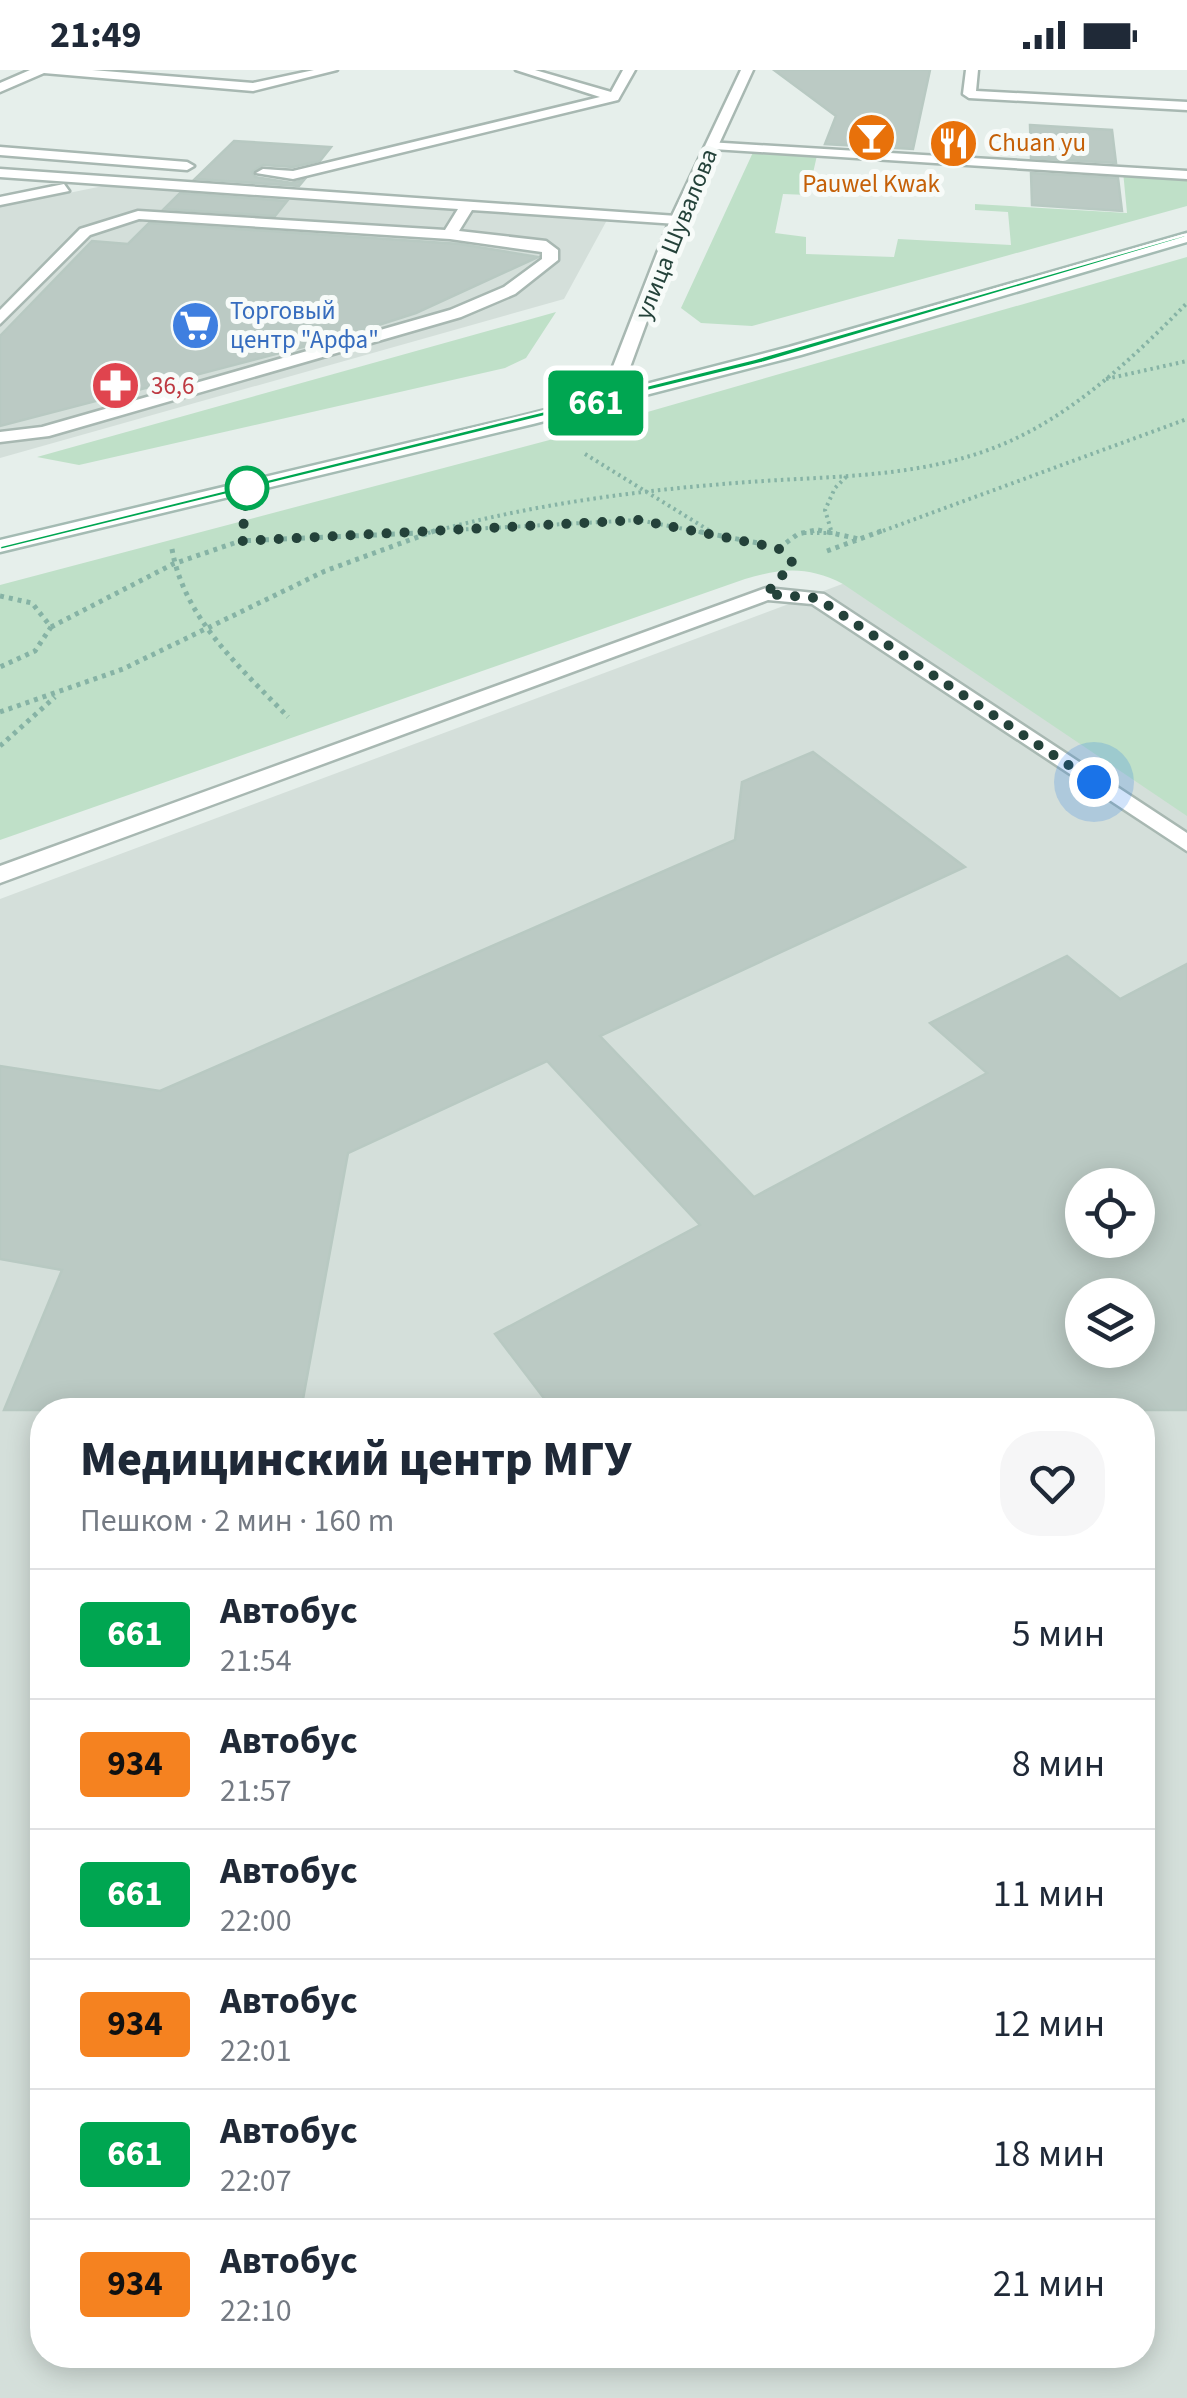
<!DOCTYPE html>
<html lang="ru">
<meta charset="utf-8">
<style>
body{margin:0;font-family:"Source Sans 3",sans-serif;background:#f6f6f7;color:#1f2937;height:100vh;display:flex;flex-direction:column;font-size:38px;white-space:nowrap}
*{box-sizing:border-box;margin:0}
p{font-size:32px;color:#747a83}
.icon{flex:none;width:55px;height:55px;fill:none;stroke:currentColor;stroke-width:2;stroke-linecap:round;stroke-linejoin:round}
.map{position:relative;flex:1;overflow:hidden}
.sheet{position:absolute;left:30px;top:1328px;width:1125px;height:970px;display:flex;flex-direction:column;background:#fff;border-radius:40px;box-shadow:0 5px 25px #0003}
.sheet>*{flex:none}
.badge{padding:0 20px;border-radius:8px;font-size:35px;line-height:65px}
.tools{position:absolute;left:1065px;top:1098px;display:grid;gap:20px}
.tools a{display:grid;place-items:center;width:90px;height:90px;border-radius:50%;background:#fff;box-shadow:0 5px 25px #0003;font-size:50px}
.you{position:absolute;width:50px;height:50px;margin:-25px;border:8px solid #fff;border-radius:50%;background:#1a73e8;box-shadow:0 0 0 15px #1a73e833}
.map>.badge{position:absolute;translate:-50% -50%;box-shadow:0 0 0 5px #fff}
.round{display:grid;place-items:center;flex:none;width:105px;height:105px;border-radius:40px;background:#f6f6f7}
.summary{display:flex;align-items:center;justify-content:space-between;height:170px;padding:0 50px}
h1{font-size:48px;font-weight:800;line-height:75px}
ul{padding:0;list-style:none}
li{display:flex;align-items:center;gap:30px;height:130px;padding:0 50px;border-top:2px solid #e0e1e3}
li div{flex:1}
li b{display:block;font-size:38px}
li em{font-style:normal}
li .badge{min-width:110px;font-weight:700;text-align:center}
.status{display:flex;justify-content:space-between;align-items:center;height:70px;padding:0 50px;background:#fff;direction:ltr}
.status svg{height:28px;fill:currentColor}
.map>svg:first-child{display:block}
</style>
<div class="status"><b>21:49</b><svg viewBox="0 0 49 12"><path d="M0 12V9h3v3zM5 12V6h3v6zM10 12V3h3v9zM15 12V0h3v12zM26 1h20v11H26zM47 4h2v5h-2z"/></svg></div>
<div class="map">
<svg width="1187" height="2328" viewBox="0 0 1187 2328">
<rect width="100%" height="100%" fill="#e6efeb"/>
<path fill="#d4dfda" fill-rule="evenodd" d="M103,116L607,150L564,229L0,388V137Z
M1187,385V2328H0V829ZM1082,1115H1138V1170H1082ZM1082,1225H1138V1280H1082ZM42,1340H1142V2285H42Z"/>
<path fill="#bfe0c8" d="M755,78L818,81L808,125L783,124L775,163L806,167V184L894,187L898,169L1011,175L1008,142L975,140V134L1127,143L1123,101L1187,105V136L752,256L701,253L681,238Z
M1187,187V746L843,514C808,496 782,498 745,509L0,770V515L557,368Z
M556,242L526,288L505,298L79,395L37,387Z"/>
<path fill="#bbcac4" stroke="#b8c9c2" stroke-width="2.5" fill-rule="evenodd" d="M774,0H930L913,79L825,74L836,46Z
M1030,55L1112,60L1116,93L1031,88Z
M234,71L331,77L320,91L293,97L263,95L252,102L255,107L292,113L304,110L299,116L195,109Z
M1031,103L1118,108L1122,141L1032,135Z
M180,123L287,131L275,146L164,139Z
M149,153L460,174L538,187L416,243L341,267L0,356V266L92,171L128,174Z
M813,682L965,797L600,966L754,1127L987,1003L930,953L1067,886L1120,929L1187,894V1340H553L495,1264L700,1155L547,991L348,1083L301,1340H4L62,1200L0,1189V996L160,1021L735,770L742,712ZM1082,1115H1138V1170H1082ZM1082,1225H1138V1280H1082Z"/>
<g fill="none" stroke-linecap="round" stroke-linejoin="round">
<defs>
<path id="lane" d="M30,0H92L253,13L314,0H337L253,21L44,3L0,22V13Z
M516,0H535L611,22L623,0H635L618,30L293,109L256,103L263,99L293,101L600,27Z
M966,0H978L976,21L1187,32V40L969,28L963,24Z
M708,72L1187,101V109L713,79Z
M0,77L187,92L194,96L187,100L0,85Z
M0,99L677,146L684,150L677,154L472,140L459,161L546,171L558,180V190L515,224L461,247L49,366L0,372V362L42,357L450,240L504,217L542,189V182L450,169L139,149L90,165L0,254V240L80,159L138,141L445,160L458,139L0,107Z
M64,114L69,121L0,135V127Z
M766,518L824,524L1187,763V781L812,534L768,530L0,813V796Z"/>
<path id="street" d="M741,0H753L684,150L618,330L603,334L600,330L670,150Z"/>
<path id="secondary" d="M1187,163V172L801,285L533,354L0,482V470L530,344L789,277Z"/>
</defs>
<use href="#lane" stroke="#a8b8b2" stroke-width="5"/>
<use href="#street" stroke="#a8b8b2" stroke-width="5"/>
<use href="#secondary" stroke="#a4bbb3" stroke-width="5"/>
<path stroke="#86b3a5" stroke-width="4" stroke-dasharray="2.5 4" stroke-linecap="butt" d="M1106,309L1187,291
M585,384L710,461
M453,460L639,450L704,463
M831,460L825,440L835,418L848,405
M428,463C533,434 640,420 749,412C829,406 911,408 988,380C1066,352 1130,291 1187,233
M804,463H837
M877,463L1187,349"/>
<path stroke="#86b3a5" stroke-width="5" stroke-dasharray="4 5" stroke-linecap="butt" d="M691,460L768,475
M818,460L859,469
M238,471L420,463
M779,478L798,464L816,460
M172,479C184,549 241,598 288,647
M827,481L884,460
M0,526L32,533L51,557L35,581L0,597
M51,557L173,494L240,471
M0,642L123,599L325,501L437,460
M0,676L55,627"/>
<use href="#lane" fill="#fff" fill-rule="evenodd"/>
<use href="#street" fill="#fff" fill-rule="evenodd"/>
<use href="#secondary" fill="#fff" fill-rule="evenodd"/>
</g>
<path fill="#00a651" stroke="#fff" stroke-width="2.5" d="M1184,165L1187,167L762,293L0,480V476L754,289Z"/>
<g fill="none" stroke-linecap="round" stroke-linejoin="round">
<path stroke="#24423a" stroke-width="10" stroke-dasharray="0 18" d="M247,418L242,471L639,450L778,478L793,493L766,524L817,528L1094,712"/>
</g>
<defs>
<symbol id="bar-disc" viewBox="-11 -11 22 22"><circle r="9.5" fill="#e8710a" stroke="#f7fbf9"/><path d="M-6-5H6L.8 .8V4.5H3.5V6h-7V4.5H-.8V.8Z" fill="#fff"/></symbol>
<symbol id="restaurant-disc" viewBox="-11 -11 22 22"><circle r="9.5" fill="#e8710a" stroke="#f7fbf9"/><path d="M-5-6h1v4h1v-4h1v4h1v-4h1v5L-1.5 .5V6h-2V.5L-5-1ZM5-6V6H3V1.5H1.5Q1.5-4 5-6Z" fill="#fff"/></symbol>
<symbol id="supermarket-disc" viewBox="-11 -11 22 22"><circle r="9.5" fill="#3f7fe0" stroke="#f7fbf9"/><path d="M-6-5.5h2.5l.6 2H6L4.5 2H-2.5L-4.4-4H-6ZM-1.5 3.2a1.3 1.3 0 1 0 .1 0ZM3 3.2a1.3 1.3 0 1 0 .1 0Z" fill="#fff"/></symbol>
<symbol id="pharmacy-disc" viewBox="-11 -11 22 22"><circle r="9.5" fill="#e0444e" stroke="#f7fbf9"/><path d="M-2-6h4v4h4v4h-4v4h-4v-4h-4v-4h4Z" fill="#fff"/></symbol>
</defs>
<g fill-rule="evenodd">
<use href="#bar-disc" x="844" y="40" width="55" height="55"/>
<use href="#restaurant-disc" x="926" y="46" width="55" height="55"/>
<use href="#supermarket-disc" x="168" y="228" width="55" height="55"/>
<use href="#pharmacy-disc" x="88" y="288" width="55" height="55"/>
</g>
<circle fill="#fff" stroke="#00a651" stroke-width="5" cx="247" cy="418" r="20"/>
<g text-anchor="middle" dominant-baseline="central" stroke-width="10" stroke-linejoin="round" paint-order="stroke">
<g font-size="25" fill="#c56008" stroke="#f7fbf9" text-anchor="start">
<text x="988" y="73">Chuan yu</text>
<text x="871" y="114" text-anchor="middle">Pauwel Kwak</text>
</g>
<g font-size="25" fill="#24423a" stroke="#f7fbf9">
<text transform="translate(676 164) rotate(-68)">улица Шувалова</text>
</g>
<g font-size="25" fill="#366cbe" stroke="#f7fbf9" text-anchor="start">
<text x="230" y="241">Торговый<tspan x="230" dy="29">центр "Арфа"</tspan></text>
</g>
<g font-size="25" fill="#be3a42" stroke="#f7fbf9" text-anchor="start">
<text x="151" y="316">36,6</text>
</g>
</g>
</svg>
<div class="tools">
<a><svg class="icon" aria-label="locate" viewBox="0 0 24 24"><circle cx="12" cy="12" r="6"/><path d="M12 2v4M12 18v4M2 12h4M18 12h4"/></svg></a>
<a><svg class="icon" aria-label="layers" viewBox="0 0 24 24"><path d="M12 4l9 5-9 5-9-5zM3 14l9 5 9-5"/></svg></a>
</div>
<div class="you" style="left:1094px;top:712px"></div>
<b class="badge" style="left:596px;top:333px;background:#00a651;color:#fff">661</b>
<section class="sheet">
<div class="summary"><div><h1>Медицинский центр МГУ</h1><p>Пешком · 2 мин · 160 m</p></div><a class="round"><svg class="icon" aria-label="heart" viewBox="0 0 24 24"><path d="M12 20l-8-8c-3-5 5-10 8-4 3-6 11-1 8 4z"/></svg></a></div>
<ul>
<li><span class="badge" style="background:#00a651;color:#fff">661</span><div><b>Автобус</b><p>21:54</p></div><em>5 мин</em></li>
<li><span class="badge" style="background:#f58220;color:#111">934</span><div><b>Автобус</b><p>21:57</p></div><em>8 мин</em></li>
<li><span class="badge" style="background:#00a651;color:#fff">661</span><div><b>Автобус</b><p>22:00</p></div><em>11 мин</em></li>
<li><span class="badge" style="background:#f58220;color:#111">934</span><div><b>Автобус</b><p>22:01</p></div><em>12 мин</em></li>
<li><span class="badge" style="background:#00a651;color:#fff">661</span><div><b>Автобус</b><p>22:07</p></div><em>18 мин</em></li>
<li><span class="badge" style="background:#f58220;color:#111">934</span><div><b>Автобус</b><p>22:10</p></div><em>21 мин</em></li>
</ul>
</section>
</div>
